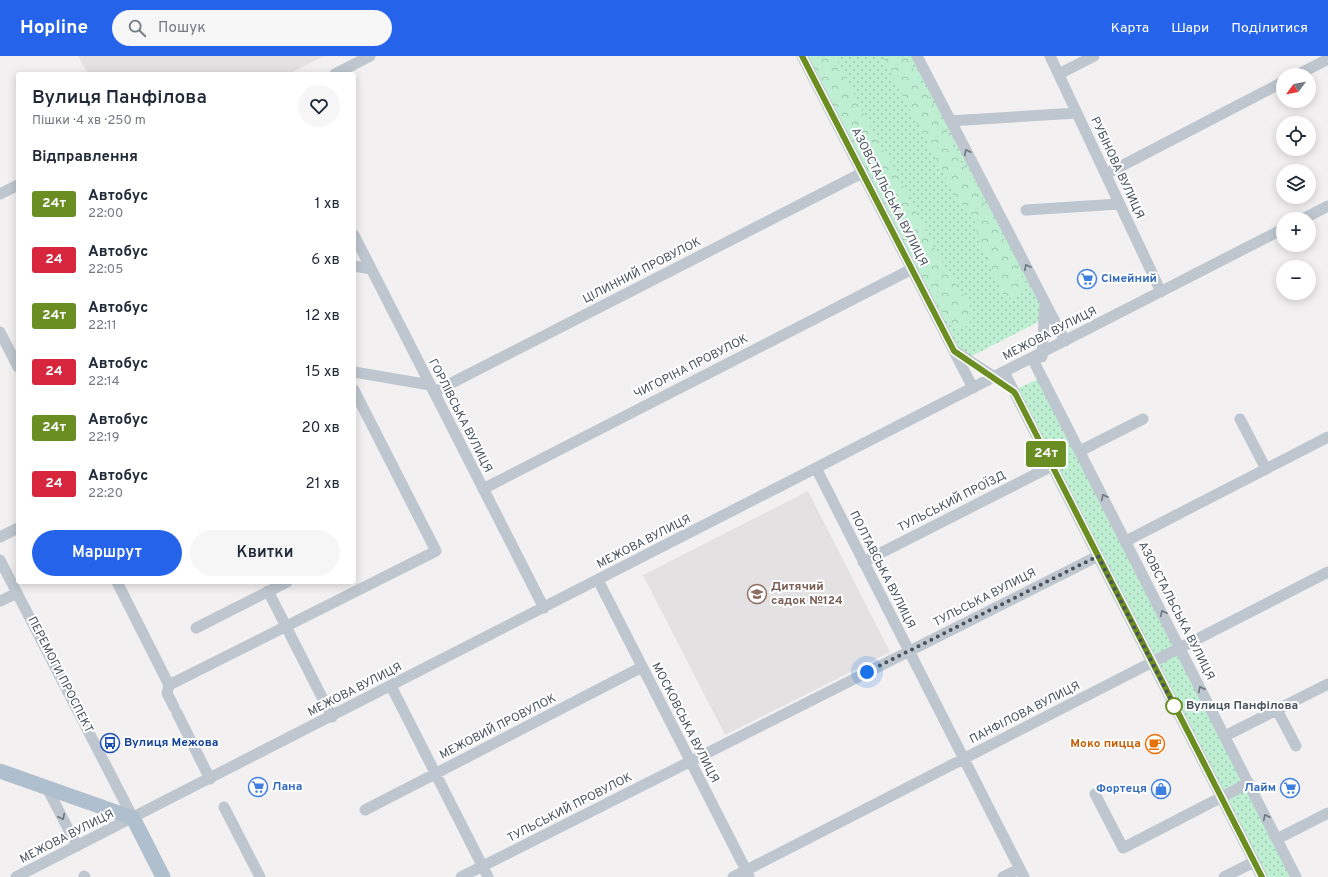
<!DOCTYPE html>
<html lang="uk">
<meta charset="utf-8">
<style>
body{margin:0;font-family:Overpass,sans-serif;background:#f6f6f7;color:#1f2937;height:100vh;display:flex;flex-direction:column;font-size:15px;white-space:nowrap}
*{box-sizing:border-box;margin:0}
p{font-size:13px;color:#747a83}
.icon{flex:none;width:22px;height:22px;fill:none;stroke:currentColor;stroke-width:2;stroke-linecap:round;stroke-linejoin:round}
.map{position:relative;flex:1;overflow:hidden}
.drawer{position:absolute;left:16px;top:16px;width:340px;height:512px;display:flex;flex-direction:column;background:#fff;border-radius:4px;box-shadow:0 2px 10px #0003}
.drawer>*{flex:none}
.badge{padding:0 8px;border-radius:3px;font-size:14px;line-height:26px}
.needle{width:26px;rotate:238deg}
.controls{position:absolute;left:1276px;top:12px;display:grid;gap:8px}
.controls a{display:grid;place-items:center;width:40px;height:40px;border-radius:50%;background:#fff;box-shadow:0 2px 10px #0003;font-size:20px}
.you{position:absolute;width:20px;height:20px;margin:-10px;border:3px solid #fff;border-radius:50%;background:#1a73e8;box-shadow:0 0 0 6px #1a73e833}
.map>.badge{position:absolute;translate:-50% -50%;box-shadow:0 0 0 2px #fff}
h2{padding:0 16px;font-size:15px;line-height:36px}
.round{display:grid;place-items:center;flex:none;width:42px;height:42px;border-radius:21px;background:#f6f6f7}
.summary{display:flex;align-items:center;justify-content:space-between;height:68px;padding:0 16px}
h1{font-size:19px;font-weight:600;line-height:30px}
.cta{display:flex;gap:8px;margin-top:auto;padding:8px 16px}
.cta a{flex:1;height:46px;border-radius:24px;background:#2563eb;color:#fff;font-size:16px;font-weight:600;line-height:46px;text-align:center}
.cta a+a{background:#f6f6f7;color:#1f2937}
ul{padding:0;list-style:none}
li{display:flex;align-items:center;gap:12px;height:56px;padding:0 16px}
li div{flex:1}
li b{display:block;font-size:15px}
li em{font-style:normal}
li .badge{min-width:44px;font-weight:700;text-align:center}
header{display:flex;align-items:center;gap:24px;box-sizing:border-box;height:56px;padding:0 20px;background:#2563eb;color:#fff}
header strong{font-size:19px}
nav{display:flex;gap:22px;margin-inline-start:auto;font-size:14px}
.search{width:280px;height:36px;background:#f6f6f7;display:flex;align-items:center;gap:10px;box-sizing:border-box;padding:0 14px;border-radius:22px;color:#747a83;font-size:15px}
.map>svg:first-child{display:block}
</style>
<header>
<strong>Hopline</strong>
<div class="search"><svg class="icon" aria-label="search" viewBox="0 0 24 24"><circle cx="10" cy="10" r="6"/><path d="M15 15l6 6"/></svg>Пошук</div>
<nav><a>Карта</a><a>Шари</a><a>Поділитися</a></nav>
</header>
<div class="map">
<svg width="1328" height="821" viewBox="0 0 1328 821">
<defs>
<pattern id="green-dots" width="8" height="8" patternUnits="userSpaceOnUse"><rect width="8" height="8" fill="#bfefd3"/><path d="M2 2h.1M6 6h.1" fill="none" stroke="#9dc4ae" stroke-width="1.8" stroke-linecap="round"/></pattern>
<pattern id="forest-crowns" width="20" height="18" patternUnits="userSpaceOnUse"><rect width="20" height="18" fill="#bfefd3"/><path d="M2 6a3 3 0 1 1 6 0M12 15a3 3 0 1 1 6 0" fill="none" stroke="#9dc4ae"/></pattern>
</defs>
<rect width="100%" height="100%" fill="#f2f0f0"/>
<path fill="#e3e1e2" d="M78,0H324L289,18H88Z
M808,435L890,596L725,679L643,519Z"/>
<path fill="url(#green-dots)" d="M805,0H913L1041,245L1040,265L970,301L956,292Z
M1040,322L1292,821H1265L1017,333Z"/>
<path fill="url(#forest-crowns)" d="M808,0H835L876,82L893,111L939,201L970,250L971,264L968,269L962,272L955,273L949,267L921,219Z
M882,0H908L915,16L941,62L957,99L975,128L1018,209L1023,220L1025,232L1018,240L1009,242L1003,239L981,189L974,163L956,141Z"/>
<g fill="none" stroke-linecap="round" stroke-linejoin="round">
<path stroke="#bec7cf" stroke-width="11" d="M802,0L973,332
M917,0L1065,285
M1050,0L1161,236
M335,18L370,0
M1059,18L1094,0
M1297,19L1328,3
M950,65L1077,57
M1106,118L1283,26
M0,138L18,129
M1026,154L1119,148
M1303,163L1328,150
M354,179L544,552
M354,210L371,213
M0,276L18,311
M955,295L999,324
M1042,301L1045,246
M1032,302L1296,821
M354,316L430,329
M1004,316L1262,821
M434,336L862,117
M1240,363L1266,413
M1080,395L1143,363
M816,412L1024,821
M483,433L912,213
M0,481L18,472
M1126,485L1328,381
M0,504L133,762
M863,506L1052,410
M598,524L749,820
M117,526L169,629L167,637L174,651
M268,535L332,661
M0,545L17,537
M196,572L287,526
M169,629L436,495L354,334
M391,630L488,821
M1277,654L1296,690
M177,657L210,723
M1225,680L1328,628
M47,732L77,790
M1095,738L1123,792L1249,727
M224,751L260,821
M365,754L642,611
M1277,783L1328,757
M84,820L85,821
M16,821L1283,173
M461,821L1098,500
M733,821L1328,516
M1003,821L1019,813
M1224,821L1254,806"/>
<path stroke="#b0bfce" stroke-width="15" d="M0,715L133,762L163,821"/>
</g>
<defs><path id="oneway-chevron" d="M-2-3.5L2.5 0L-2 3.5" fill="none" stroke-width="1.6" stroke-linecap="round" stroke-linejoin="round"/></defs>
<g stroke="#6b767f">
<use href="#oneway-chevron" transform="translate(967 96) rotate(-117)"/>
<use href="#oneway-chevron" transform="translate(1027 211) rotate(-118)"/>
<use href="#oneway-chevron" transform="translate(1104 441) rotate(-117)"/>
<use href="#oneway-chevron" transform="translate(1163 557) rotate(-117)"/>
<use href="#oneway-chevron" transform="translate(1201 633) rotate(-117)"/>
<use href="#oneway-chevron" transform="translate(62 761) rotate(63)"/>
<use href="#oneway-chevron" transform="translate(1266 761) rotate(-117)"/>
</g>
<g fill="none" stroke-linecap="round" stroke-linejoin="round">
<defs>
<path id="line" d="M802,0L954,295L1014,336L1016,339L1262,821"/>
</defs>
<use href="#line" stroke="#fff" stroke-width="9"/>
<use href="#line" stroke="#6b8e23" stroke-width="6"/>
<path stroke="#48535d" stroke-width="4" stroke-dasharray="0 7.2" d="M867,616L1098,500L1174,650"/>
</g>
<defs>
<symbol id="supermarket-ring" viewBox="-11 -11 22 22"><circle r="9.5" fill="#fff" stroke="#3f7fe0" stroke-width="1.5"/><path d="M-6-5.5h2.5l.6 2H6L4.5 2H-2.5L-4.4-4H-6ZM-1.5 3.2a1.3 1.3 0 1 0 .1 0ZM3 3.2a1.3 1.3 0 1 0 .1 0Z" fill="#3f7fe0"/></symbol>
<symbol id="school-ring" viewBox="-11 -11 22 22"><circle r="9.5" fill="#fff" stroke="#8d6e63" stroke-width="1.5"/><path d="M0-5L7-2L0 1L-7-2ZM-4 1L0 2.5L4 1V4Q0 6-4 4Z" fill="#8d6e63"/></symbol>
<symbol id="bus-ring" viewBox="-11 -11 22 22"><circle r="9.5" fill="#fff" stroke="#1a4fb4" stroke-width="1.5"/><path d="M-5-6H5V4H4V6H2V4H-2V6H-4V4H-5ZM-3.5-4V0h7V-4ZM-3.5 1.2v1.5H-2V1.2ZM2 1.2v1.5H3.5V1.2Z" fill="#1a4fb4"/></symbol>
<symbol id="cafe-ring" viewBox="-11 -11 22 22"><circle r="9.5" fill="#fff" stroke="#e8710a" stroke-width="1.5"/><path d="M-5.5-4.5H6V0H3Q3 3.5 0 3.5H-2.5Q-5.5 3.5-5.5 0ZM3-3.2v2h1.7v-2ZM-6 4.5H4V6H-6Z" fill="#e8710a"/></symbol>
<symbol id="shop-ring" viewBox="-11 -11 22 22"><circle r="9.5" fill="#fff" stroke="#3f7fe0" stroke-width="1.5"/><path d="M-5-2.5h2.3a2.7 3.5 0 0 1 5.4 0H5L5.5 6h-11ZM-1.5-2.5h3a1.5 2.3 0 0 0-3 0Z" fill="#3f7fe0"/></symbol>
</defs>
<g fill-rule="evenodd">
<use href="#supermarket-ring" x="1076" y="212" width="22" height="22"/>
<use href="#school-ring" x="746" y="527" width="22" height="22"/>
<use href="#bus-ring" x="99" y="676" width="22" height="22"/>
<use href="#cafe-ring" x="1144" y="677" width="22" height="22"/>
<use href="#supermarket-ring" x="247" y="720" width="22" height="22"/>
<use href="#supermarket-ring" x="1279" y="721" width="22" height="22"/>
<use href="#shop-ring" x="1150" y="722" width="22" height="22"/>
</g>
<circle fill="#fff" stroke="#6b8e23" stroke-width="2" cx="1174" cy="650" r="8"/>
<g text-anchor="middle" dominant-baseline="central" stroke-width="4" stroke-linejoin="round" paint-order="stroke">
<g font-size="12" fill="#48535d" stroke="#fff">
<text transform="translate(1117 112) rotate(65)">РУБІНОВА ВУЛИЦЯ</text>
<text transform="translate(889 141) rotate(63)">АЗОВСТАЛЬСЬКА ВУЛИЦЯ</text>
<text transform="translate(642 215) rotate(-27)">ЦІЛИННИЙ ПРОВУЛОК</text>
<text transform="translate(1050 278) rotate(-27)">МЕЖОВА ВУЛИЦЯ</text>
<text transform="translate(691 311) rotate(-27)">ЧИГОРІНА ПРОВУЛОК</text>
<text transform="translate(460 360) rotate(63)">ГОРЛІВСЬКА ВУЛИЦЯ</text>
<text transform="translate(952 446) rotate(-27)">ТУЛЬСЬКИЙ ПРОЇЗД</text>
<text transform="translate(644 486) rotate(-27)">МЕЖОВА ВУЛИЦЯ</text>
<text transform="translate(882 514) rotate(63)">ПОЛТАВСЬКА ВУЛИЦЯ</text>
<text transform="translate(985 542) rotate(-27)">ТУЛЬСЬКА ВУЛИЦЯ</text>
<text transform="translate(1176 555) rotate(63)">АЗОВСТАЛЬСЬКА ВУЛИЦЯ</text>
<text transform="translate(60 619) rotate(63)">ПЕРЕМОГИ ПРОСПЕКТ</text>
<text transform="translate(355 634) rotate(-27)">МЕЖОВА ВУЛИЦЯ</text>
<text transform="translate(1025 657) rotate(-27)">ПАНФІЛОВА ВУЛИЦЯ</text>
<text transform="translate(685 667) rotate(63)">МОСКОВСЬКА ВУЛИЦЯ</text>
<text transform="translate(498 671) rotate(-27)">МЕЖОВИЙ ПРОВУЛОК</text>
<text transform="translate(570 752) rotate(-27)">ТУЛЬСЬКИЙ ПРОВУЛОК</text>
<text transform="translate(67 781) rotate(-27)">МЕЖОВА ВУЛИЦЯ</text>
</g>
<g font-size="12" font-weight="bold" fill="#366cbe" stroke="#fff" text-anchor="start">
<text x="1101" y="223">Сімейний</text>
<text x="272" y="731">Лана</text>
<text x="1276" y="732" text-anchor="end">Лайм</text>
<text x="1147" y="733" text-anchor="end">Фортеця</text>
</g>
<g font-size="12" font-weight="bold" fill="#785e54" stroke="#fff" text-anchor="start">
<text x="771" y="531">Дитячий<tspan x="771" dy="14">садок №124</tspan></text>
</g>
<g font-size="12" font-weight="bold" fill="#48535d" stroke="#fff" text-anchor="start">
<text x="1186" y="650">Вулиця Панфілова</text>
</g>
<g font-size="12" font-weight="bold" fill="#164399" stroke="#fff" text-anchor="start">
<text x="124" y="687">Вулиця Межова</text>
</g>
<g font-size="12" font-weight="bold" fill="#c56008" stroke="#fff" text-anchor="end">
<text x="1141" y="688">Моко пицца</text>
</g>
</g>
</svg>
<div class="controls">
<a><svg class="needle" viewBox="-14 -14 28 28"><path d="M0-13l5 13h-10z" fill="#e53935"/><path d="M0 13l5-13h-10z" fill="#747a83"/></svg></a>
<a><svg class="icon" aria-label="locate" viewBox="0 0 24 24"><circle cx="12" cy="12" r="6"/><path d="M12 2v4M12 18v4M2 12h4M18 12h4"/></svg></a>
<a><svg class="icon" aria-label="layers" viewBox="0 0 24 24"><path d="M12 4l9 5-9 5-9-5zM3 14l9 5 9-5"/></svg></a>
<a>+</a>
<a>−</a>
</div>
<div class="you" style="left:867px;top:616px"></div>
<b class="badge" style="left:1046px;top:398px;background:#6b8e23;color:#fff">24т</b>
<section class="drawer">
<div class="summary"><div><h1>Вулиця Панфілова</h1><p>Пішки · 4 хв · 250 m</p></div><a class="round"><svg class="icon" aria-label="heart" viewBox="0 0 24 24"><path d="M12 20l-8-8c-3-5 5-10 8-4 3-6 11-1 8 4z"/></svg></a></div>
<h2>Відправлення</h2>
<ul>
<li><span class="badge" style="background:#6b8e23;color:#fff">24т</span><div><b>Автобус</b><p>22:00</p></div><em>1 хв</em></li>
<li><span class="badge" style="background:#d7263d;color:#fff">24</span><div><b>Автобус</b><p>22:05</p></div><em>6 хв</em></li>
<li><span class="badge" style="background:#6b8e23;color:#fff">24т</span><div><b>Автобус</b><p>22:11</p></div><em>12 хв</em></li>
<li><span class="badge" style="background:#d7263d;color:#fff">24</span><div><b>Автобус</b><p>22:14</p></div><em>15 хв</em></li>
<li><span class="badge" style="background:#6b8e23;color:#fff">24т</span><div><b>Автобус</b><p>22:19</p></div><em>20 хв</em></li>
<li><span class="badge" style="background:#d7263d;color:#fff">24</span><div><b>Автобус</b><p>22:20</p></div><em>21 хв</em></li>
</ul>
<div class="cta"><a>Маршрут</a><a>Квитки</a></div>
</section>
</div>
